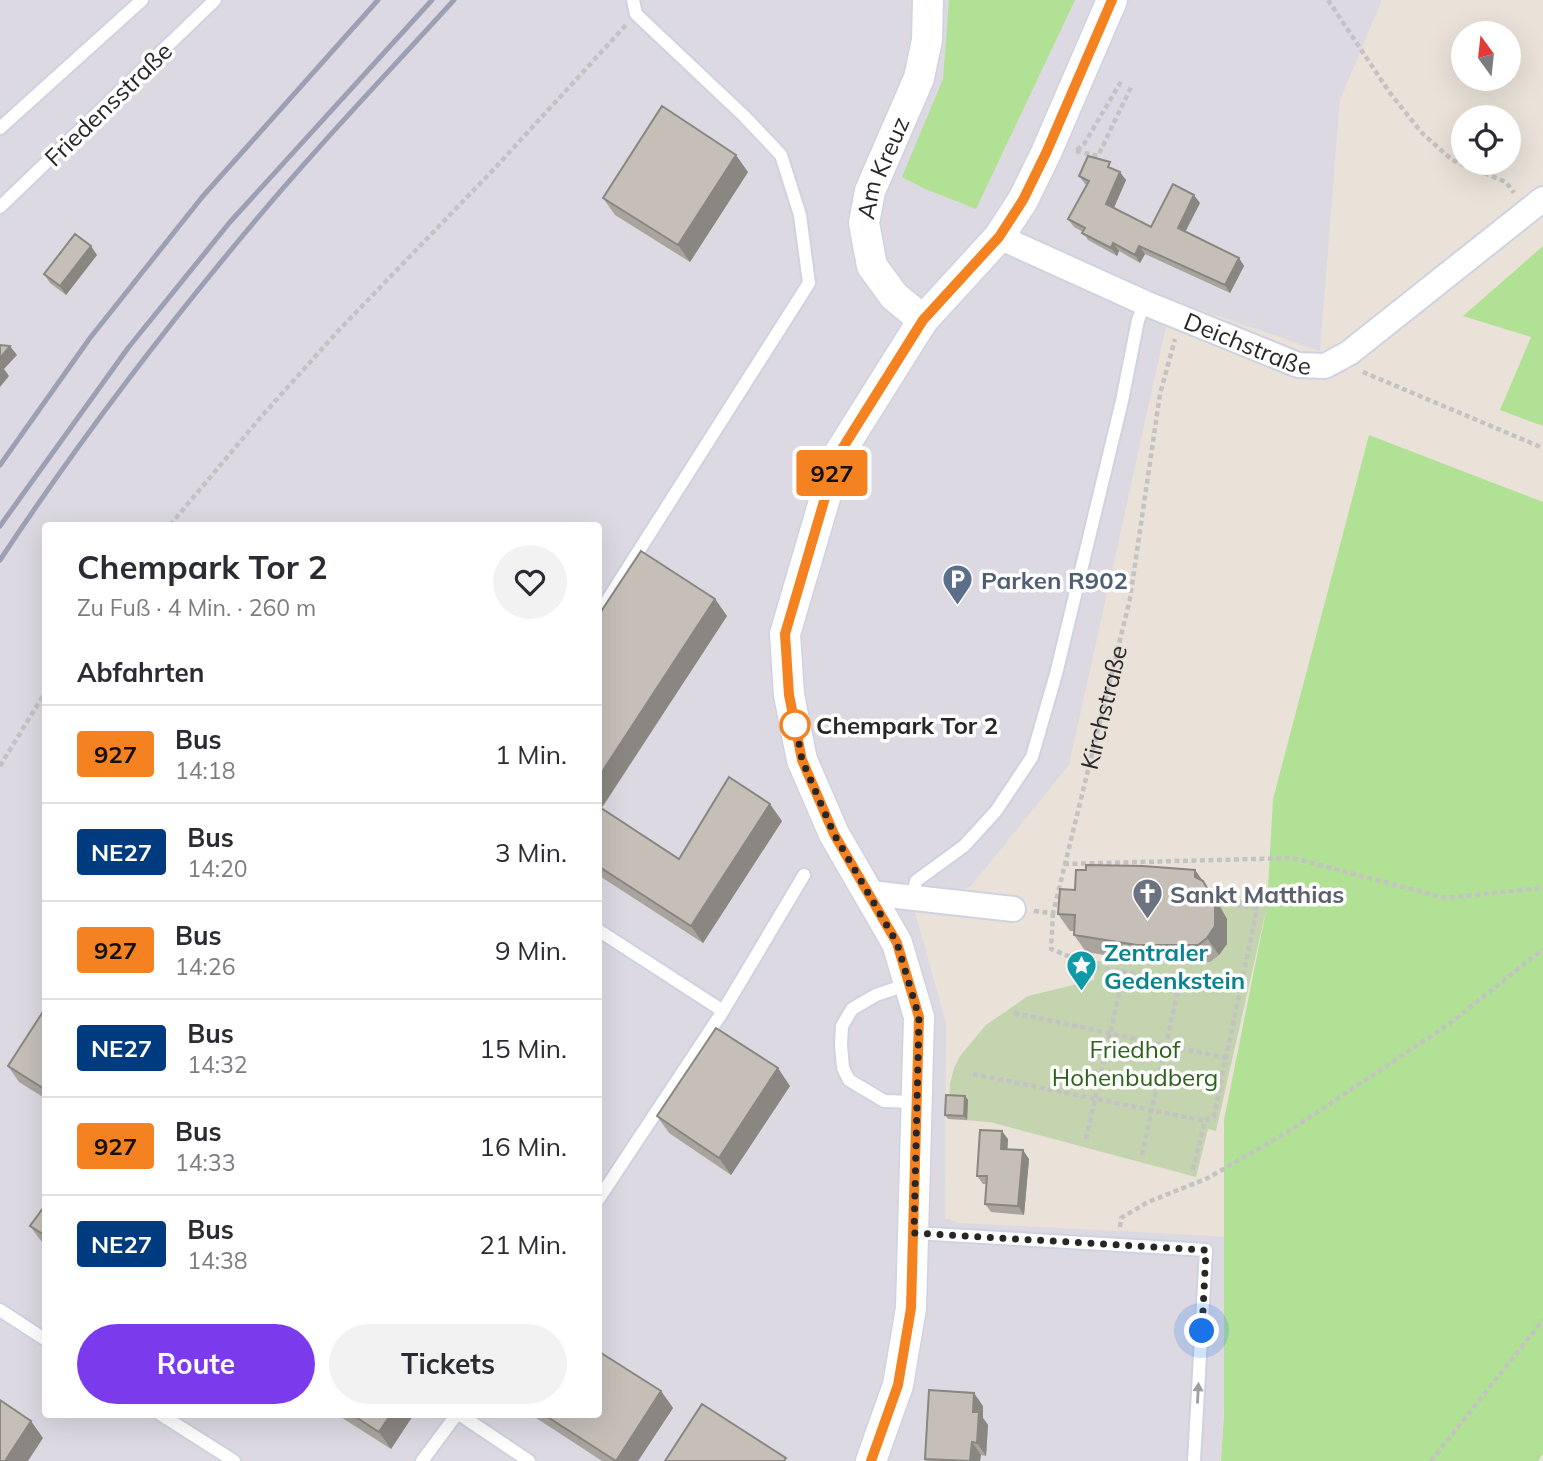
<!DOCTYPE html>
<html lang="de">
<meta charset="utf-8">
<style>
body{margin:0;font-family:Mulish,sans-serif;background:#f2f2f3;color:#2b2b33;height:100vh;display:flex;flex-direction:column;font-size:26px;white-space:nowrap}
*{box-sizing:border-box;margin:0}
p{font-size:23px;color:#7c7c81}
.icon{flex:none;width:38px;height:38px;fill:none;stroke:currentColor;stroke-width:2;stroke-linecap:round;stroke-linejoin:round}
.map{position:relative;flex:1;overflow:hidden}
.side{position:absolute;left:42px;top:522px;width:560px;height:896px;display:flex;flex-direction:column;background:#fff;border-radius:7px;box-shadow:0 7px 28px #0002}
.side>*{flex:none}
.badge{padding:0 14px;border-radius:5px;font-size:24px;line-height:46px}
.needle{width:46px;rotate:345deg}
.controls{position:absolute;left:1451px;top:21px;display:grid;gap:14px}
.controls a{display:grid;place-items:center;width:70px;height:70px;border-radius:50%;background:#fff;box-shadow:0 7px 28px #0002;font-size:35px}
.you{position:absolute;width:35px;height:35px;margin:-18px;border:5px solid #fff;border-radius:50%;background:#1a73e8;box-shadow:0 0 0 10px #1a73e833}
.map>.badge{position:absolute;translate:-50% -50%;box-shadow:0 0 0 4px #fff}
h2{padding:0 35px;font-size:26px;line-height:63px}
.round{display:grid;place-items:center;flex:none;width:74px;height:74px;border-radius:37px;background:#f2f2f3}
.headline{display:flex;align-items:center;justify-content:space-between;height:119px;padding:0 35px}
h1{font-size:33px;font-weight:700;line-height:52px}
.primary-button{display:flex;gap:14px;margin-top:auto;padding:14px 35px}
.primary-button a{flex:1;height:80px;border-radius:42px;background:#7c3aed;color:#fff;font-size:28px;font-weight:700;line-height:80px;text-align:center}
.primary-button a+a{background:#f2f2f3;color:#2b2b33}
ul{padding:0;list-style:none}
li{display:flex;align-items:center;gap:21px;height:98px;padding:0 35px;border-top:2px solid #e1e1e2}
li div{flex:1}
li b{display:block;font-size:26px}
li em{font-style:normal}
li .badge{min-width:77px;font-weight:700;text-align:center}
.map>svg:first-child{display:block}
</style>
<div class="map">
<svg width="1543" height="1461" viewBox="0 0 1543 1461">
<rect width="100%" height="100%" fill="#eae2d8"/>
<path fill="#dcd9e2" fill-rule="evenodd" d="M0,0H1382L1340,100L1320,351L1172,300L1069,765L971,886L915,912L946,1023L945,1218L960,1223L1233,1237L1221,1461H0ZM46,525H598V1414H46Z"/>
<path fill="#b1e194" d="M949,0H1075L976,209L923,188L902,177L943,79Z
M1543,246V426L1500,410L1531,337L1463,316Z
M1369,435L1543,502V1454L1538,1461H1221L1224,1414V1120L1267,906L1273,799Z"/>
<path fill="#c3d4af" d="M1217,884L1230,897L1267,906L1216,1131L1208,1129L1196,1177L990,1122L948,1119L950,1084L954,1068L960,1056L986,1025L1028,996L1094,980L1095,961H1112V954L1126,958L1175,957L1176,963L1179,959L1213,960L1226,945L1223,923L1227,920L1217,909L1220,903L1218,902L1215,906L1205,894Z"/>
<g fill="none" stroke-linecap="round" stroke-linejoin="round">
<defs>
<path id="service" d="M0,128L142,0
M0,207L215,0
M598,615L809,283L800,215L781,155L744,116L636,14L633,0
M913,897L916,881L964,846L996,811L1032,757L1056,674L1122,401L1138,320L1145,303
M598,930L723,1011L598,1200
M909,984L876,995L852,1009L842,1026L841,1045L843,1068L849,1080L884,1101L917,1102
M723,1011L804,875
M914,1233L1206,1250L1194,1461
M0,1310L46,1340
M160,1414L234,1461
M459,1414L529,1461
M422,1461L457,1414"/>
<g id="minor">
<path id="s2" d="M999,237L1145,303L1298,365L1325,366L1349,353L1543,199"/>
<path d="M870,893L1013,909"/>
</g>
<g id="tertiary">
<path id="s3" d="M923,320L894,296L872,266L864,223L870,191L919,78L927,40L928,0"/>
<path d="M871,1461L898,1385L911,1308L919,1017L897,943L834,834L802,760L789,695L785,634L837,457L923,320L999,237L1023,200L1046,153L1112,0"/>
</g>
</defs>
<use href="#service" stroke="#ced2e1" stroke-width="16"/>
<use href="#minor" stroke="#ced2e1" stroke-width="28"/>
<use href="#tertiary" stroke="#ced2e1" stroke-width="33"/>
<g stroke="#c3c3c3" stroke-width="4.5" stroke-dasharray="5 3.5" stroke-linecap="butt">
<path d="M1328,0L1390,93L1422,133L1452,160L1506,182L1514,193"/>
<path d="M1077,150L1084,144L1122,80"/>
<path d="M1076,151L1098,156L1132,85"/>
<path d="M1363,372L1543,448"/>
<path d="M170,525L260,418L339,330L495,168L626,25"/>
<path d="M0,766L46,691"/>
<path d="M1064,864L1293,858L1445,898L1543,888"/>
<path id="s1" d="M1034,911L1053,913L1130,599L1160,394L1175,339"/>
<path d="M1053,913L1051,949L1095,967L1240,991"/>
<path d="M1014,1013L1227,1058"/>
<path d="M973,1074L1205,1121"/>
<path d="M1086,1139L1124,972"/>
<path d="M1142,1155L1180,981"/>
<path d="M1193,1170L1205,1121L1214,1116L1257,909L1227,903"/>
<path d="M1120,1227L1121,1218L1148,1202L1208,1178L1289,1131L1449,1024L1543,949"/>
<path d="M1431,1461L1543,1320"/>
</g>
<use href="#service" stroke="#fff" stroke-width="12"/>
<use href="#minor" stroke="#fff" stroke-width="24"/>
<use href="#tertiary" stroke="#fff" stroke-width="30"/>
<path stroke="#9ca0b2" stroke-width="5" d="M0,465L90,338L203,196L378,0
M0,526L128,348L230,222L432,0
M0,560C75,447 158,337 245,233C311,153 384,77 454,0"/>
</g>
<path fill="#a9a49e" d="M1115,170L1126,180L1114,208L1151,227L1200,203L1185,232L1239,258L1244,266L1230,293L1145,254L1140,263L1119,251L1117,256L1088,240L1083,232L1074,227L1068,219L1087,185L1085,184L1079,176Z
M748,172L690,262L615,215L603,198Z
M97,255L66,295L50,283L44,274Z
M715,599L727,616L602,808L679,859L782,821L703,943L598,875V616Z
M1195,870L1215,898L1227,919V944L1219,955L1210,962H1149L1086,952L1074,935V931H1070L1058,914L1075,890Z
M46,1007V1099L19,1082L8,1066Z
M790,1086L731,1175L669,1133L657,1116Z
M965,1096L968,1100L967,1120L948,1119L945,1115Z
M1008,1139L1007,1149L1029,1159L1024,1215L991,1212L985,1204L986,1184H983L977,1176Z
M46,1204V1244L41,1241L30,1226Z
M661,1391L673,1408L638,1461H602L530,1414H598Z
M983,1406V1418L988,1425L986,1456L981,1455L980,1461H926L925,1459Z
M336,1414H414L391,1449Z"/>
<path fill="#8a8681" d="M736,155L748,172L690,262L678,245Z
M1120,172L1126,180L1112,212L1106,204Z
M1194,195L1200,203L1183,236L1178,228Z
M1113,243L1119,251L1117,256L1111,248Z
M91,246L97,255L66,295L60,286Z
M1139,246L1145,254L1140,263L1135,255Z
M1239,258L1244,266L1230,293L1225,285Z
M10,346L17,355L4,369L9,376L0,387V358Z
M715,599L727,616L598,813V778Z
M770,804L782,821L703,943L691,926Z
M1195,870L1215,898L1227,919V944L1219,955L1207,938L1195,877Z
M778,1068L790,1086L731,1175L719,1158Z
M965,1096L968,1100L967,1120L964,1116Z
M1002,1131L1008,1139L1007,1157L1001,1149Z
M1023,1150L1029,1159L1024,1215L1018,1206Z
M661,1391L673,1408L638,1461H616Z
M974,1393L983,1406V1418L988,1425L986,1456L977,1443L973,1412Z
M391,1414H414L391,1449L379,1432Z
M31,1421L43,1438L28,1461H5Z
M972,1442L981,1455L980,1461H970Z"/>
<path fill="#c5bfb8" stroke="#8a8681" stroke-width="2" d="M662,106L736,155L678,245L603,198Z
M1088,156L1110,162L1108,167L1120,172L1106,204L1151,227L1173,184L1194,195L1178,228L1239,258L1225,285L1139,246L1135,255L1113,243L1111,248L1082,233L1085,228L1068,219L1089,181L1079,176Z
M75,234L91,246L60,286L44,274Z
M0,345L10,346L0,358Z
M641,551L715,599L598,778V616Z
M729,777L770,804L691,926L598,866V806L679,859Z
M1086,865L1143,866L1195,870V877L1203,881L1215,902V926L1207,938L1198,945H1137L1074,935L1075,915L1058,914L1060,889L1075,890L1076,870H1086Z
M46,1007V1090L8,1066Z
M716,1028L778,1068L719,1158L657,1116Z
M946,1095L965,1096L964,1116L945,1115Z
M980,1130L1002,1131L1001,1149L1023,1150L1018,1206L985,1204L987,1176H977Z
M46,1204V1236L30,1226Z
M598,1351L661,1391L616,1461L543,1414H598Z
M929,1390L974,1393L973,1412H979L977,1443L972,1442L970,1461L925,1459Z
M0,1400L31,1421L5,1461H0Z
M702,1404L786,1458L784,1461H665Z
M351,1414H391L379,1432Z"/>
<defs><path id="oneway-solid" d="M-6-.8H1V-3.2L6.5 0L1 3.2V.8H-6Z" transform="scale(1.75)"/></defs>
<use fill="#9e9e9e" href="#oneway-solid" transform="translate(1198 1393) rotate(-87)"/>
<g fill="none" stroke-linecap="round" stroke-linejoin="round">
<defs>
<path id="line" d="M871,1461L898,1385L911,1308L919,1017L897,943L834,834L802,760L789,695L785,634L837,457L923,320L999,237L1023,200L1046,153L1112,0"/>
</defs>
<use href="#line" stroke="#fff" stroke-width="16"/>
<use href="#line" stroke="#f58220" stroke-width="10"/>
<path stroke="#272727" stroke-width="7" stroke-dasharray="0 12.6" d="M795,725L794,716L802,760L834,834L897,943L919,1017L914,1233L1206,1250L1202,1331"/>
</g>
<defs>
<symbol id="parking-pin" viewBox="-11 -11 22 30"><path d="M0 17L-7.5 6A9.5 9.5 0 1 1 7.5 6Z" fill="#5c6f8a" stroke="#fff"/><path d="M-3.5-5.5H1a3.5 3.5 0 0 1 0 7H-1V5.5H-3.5ZM-1-3.4V-.6H.8a1.4 1.4 0 0 0 0-2.8Z" fill="#fff"/></symbol>
<symbol id="church-pin" viewBox="-11 -11 22 30"><path d="M0 17L-7.5 6A9.5 9.5 0 1 1 7.5 6Z" fill="#6b7280" stroke="#fff"/><path d="M-1.2-6h2.4v3.5h3.3v2.4h-3.3V6h-2.4V-.1h-3.3v-2.4h3.3Z" fill="#fff"/></symbol>
<symbol id="sight-pin" viewBox="-11 -11 22 30"><path d="M0 17L-7.5 6A9.5 9.5 0 1 1 7.5 6Z" fill="#0f9aa8" stroke="#fff"/><path d="M0-6L1.8-2.2L6-1.7L2.9 1.2L3.7 5.4L0 3.3L-3.7 5.4L-2.9 1.2L-6-1.7L-1.8-2.2Z" fill="#fff"/></symbol>
</defs>
<g fill-rule="evenodd">
<use href="#parking-pin" x="940" y="562" width="35" height="47"/>
<use href="#church-pin" x="1130" y="876" width="35" height="47"/>
<use href="#sight-pin" x="1064" y="948" width="35" height="47"/>
</g>
<circle fill="#fff" stroke="#f58220" stroke-width="3.5" cx="795" cy="725" r="14"/>
<g text-anchor="middle" dominant-baseline="central" stroke-width="7" stroke-linejoin="round" paint-order="stroke">
<g font-size="24" fill="#272727" stroke="#fff">
<text transform="translate(108 104) rotate(-44)">Friedensstraße</text>
<text stroke="none"><textPath href="#s3" startOffset="177">Am Kreuz</textPath></text>
<text stroke="none"><textPath href="#s2" startOffset="271">Deichstraße</textPath></text>
<text stroke="none"><textPath href="#s1" startOffset="231">Kirchstraße</textPath></text>
</g>
<g font-size="24" font-weight="bold" fill="#4e5e75" stroke="#fff" text-anchor="start">
<text x="981" y="580">Parken R902</text>
</g>
<g font-size="24" font-weight="bold" fill="#272727" stroke="#fff" text-anchor="start">
<text x="816" y="725">Chempark Tor 2</text>
</g>
<g font-size="24" font-weight="bold" fill="#5b616d" stroke="#fff" text-anchor="start">
<text x="1170" y="894">Sankt Matthias</text>
</g>
<g font-size="24" font-weight="bold" fill="#0d838f" stroke="#fff" text-anchor="start">
<text x="1104" y="952">Zentraler<tspan x="1104" dy="28">Gedenkstein</tspan></text>
</g>
<g font-size="24" fill="#2b6319" stroke="#fff">
<text x="1135" y="1049">Friedhof<tspan x="1135" dy="28">Hohenbudberg</tspan></text>
</g>
</g>
</svg>
<div class="controls">
<a><svg class="needle" viewBox="-14 -14 28 28"><path d="M0-13l5 13h-10z" fill="#e53935"/><path d="M0 13l5-13h-10z" fill="#7c7c81"/></svg></a>
<a><svg class="icon" aria-label="locate" viewBox="0 0 24 24"><circle cx="12" cy="12" r="6"/><path d="M12 2v4M12 18v4M2 12h4M18 12h4"/></svg></a>
</div>
<div class="you" style="left:1202px;top:1331px"></div>
<b class="badge" style="left:832px;top:473px;background:#f58220;color:#111">927</b>
<section class="side">
<div class="headline"><div><h1>Chempark Tor 2</h1><p>Zu Fuß · 4 Min. · 260 m</p></div><a class="round"><svg class="icon" aria-label="heart" viewBox="0 0 24 24"><path d="M12 20l-8-8c-3-5 5-10 8-4 3-6 11-1 8 4z"/></svg></a></div>
<h2>Abfahrten</h2>
<ul>
<li><span class="badge" style="background:#f58220;color:#111">927</span><div><b>Bus</b><p>14:18</p></div><em>1 Min.</em></li>
<li><span class="badge" style="background:#003b80;color:#fff">NE27</span><div><b>Bus</b><p>14:20</p></div><em>3 Min.</em></li>
<li><span class="badge" style="background:#f58220;color:#111">927</span><div><b>Bus</b><p>14:26</p></div><em>9 Min.</em></li>
<li><span class="badge" style="background:#003b80;color:#fff">NE27</span><div><b>Bus</b><p>14:32</p></div><em>15 Min.</em></li>
<li><span class="badge" style="background:#f58220;color:#111">927</span><div><b>Bus</b><p>14:33</p></div><em>16 Min.</em></li>
<li><span class="badge" style="background:#003b80;color:#fff">NE27</span><div><b>Bus</b><p>14:38</p></div><em>21 Min.</em></li>
</ul>
<div class="primary-button"><a>Route</a><a>Tickets</a></div>
</section>
</div>
